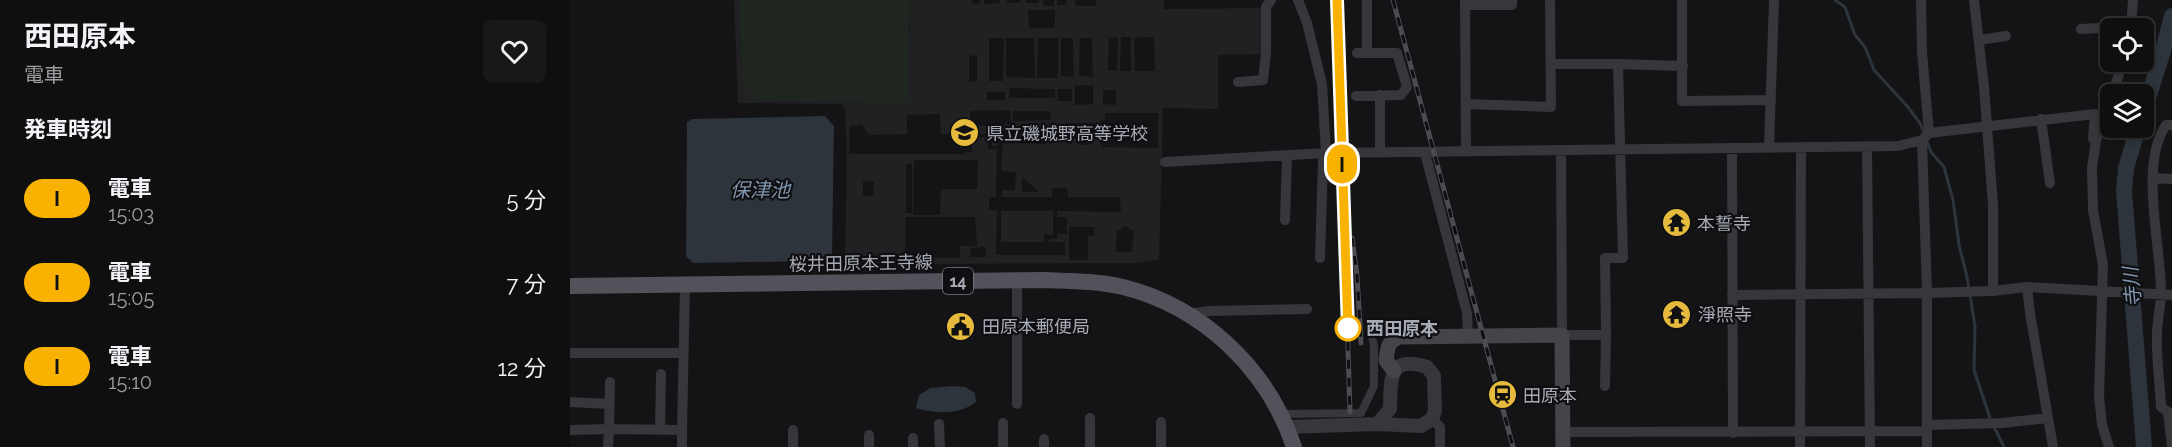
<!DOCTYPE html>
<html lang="ja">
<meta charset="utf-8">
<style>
body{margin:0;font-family:Raleway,"Noto Sans JP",sans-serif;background:#181819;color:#f1f3f6;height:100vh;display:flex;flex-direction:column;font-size:22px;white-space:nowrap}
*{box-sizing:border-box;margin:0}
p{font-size:20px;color:#9b9c9f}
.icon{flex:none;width:33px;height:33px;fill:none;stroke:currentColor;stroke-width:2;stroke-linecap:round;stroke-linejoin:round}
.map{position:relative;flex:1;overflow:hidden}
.details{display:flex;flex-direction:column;background:#0f0f10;width:570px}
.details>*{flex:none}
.badge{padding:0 12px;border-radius:20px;font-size:21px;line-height:39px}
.fabs{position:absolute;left:1530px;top:18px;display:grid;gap:12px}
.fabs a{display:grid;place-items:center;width:54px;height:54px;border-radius:9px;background:#0f0f10;box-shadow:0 3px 9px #0003,0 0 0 2px #2f2f30;font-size:30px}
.map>.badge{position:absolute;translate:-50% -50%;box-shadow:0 0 0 3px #fff}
h2{padding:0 24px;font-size:22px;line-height:54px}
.round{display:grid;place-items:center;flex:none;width:63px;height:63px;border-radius:9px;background:#181819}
.headline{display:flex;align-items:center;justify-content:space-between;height:102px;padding:0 24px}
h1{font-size:28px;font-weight:700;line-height:45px}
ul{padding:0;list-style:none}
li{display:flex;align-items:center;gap:18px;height:84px;padding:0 24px}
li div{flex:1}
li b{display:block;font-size:22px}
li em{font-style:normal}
li .badge{min-width:66px;font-weight:700;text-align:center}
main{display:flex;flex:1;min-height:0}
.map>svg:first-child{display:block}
</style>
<main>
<section class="details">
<div class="headline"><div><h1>西田原本</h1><p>電車</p></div><a class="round"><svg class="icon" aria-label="heart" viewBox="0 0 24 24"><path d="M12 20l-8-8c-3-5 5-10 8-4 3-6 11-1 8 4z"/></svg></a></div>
<h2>発車時刻</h2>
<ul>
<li><span class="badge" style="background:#fab202;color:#111">I</span><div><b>電車</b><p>15:03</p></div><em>5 分</em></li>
<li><span class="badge" style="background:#fab202;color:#111">I</span><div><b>電車</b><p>15:05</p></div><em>7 分</em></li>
<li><span class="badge" style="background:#fab202;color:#111">I</span><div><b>電車</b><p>15:10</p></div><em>12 分</em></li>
</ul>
</section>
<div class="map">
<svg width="1602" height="447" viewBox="0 0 1602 447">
<rect width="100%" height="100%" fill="#141416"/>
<path fill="#212023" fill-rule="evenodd" d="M164,0H169L172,83L340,32V0H402V3L409,4L410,0H414V4L430,3V0H437V3H450V0H456V3H469V0H473L474,6H484V0H487V5H496V0H505L506,6H526V0H594V9L692,8L693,54L648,55V109L593,108L589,260L565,263L346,264L279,262L275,260L277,160L275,108L271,104L168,103ZM458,10H485V28H459ZM539,37L548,38L547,71H538ZM551,37H561V71H550ZM584,37L585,71H565L564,38ZM419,38H434L433,81H419ZM436,38H464L465,78L436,77ZM468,38H488V78H467ZM491,38H503L504,77L491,76ZM510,38H522L523,77L509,76ZM407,55V82H399V56ZM505,85H523V104L505,105ZM440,88L485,89V98H439ZM488,89H502V101H488ZM533,90H546V105L533,104ZM417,92H435V100H417ZM440,110L441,124L422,126V146H427V130H481V139H477L476,144L433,143L431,171L446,172L445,190H432V197H482V188H497L498,197H550L551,212L487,211V217H497V234H487V239H479V242H495V255H426L427,211L419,210V197H426L427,149H418V137H395V141L402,142V152H395V154H279L280,126L292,125L299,135L337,134V115L370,114L371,134H418V126L400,124V111ZM443,111H480L481,120L443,121ZM535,113H588V148L531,147L530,121L535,120ZM495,123H525V139H518V145H510V139H494ZM344,160H408L407,189H371L370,215H343ZM342,163V213H336V164ZM452,177L469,192H452ZM293,181L304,182L303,196H293ZM336,217H405L407,246H390V258H335ZM558,226L559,230H564L562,252H546L547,230H551L552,227ZM499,227H524V236H518V260H499ZM416,247V257H400L401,248Z
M431,211H483V236L474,233V242H431Z"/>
<path fill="#1f2620" d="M169,0H340L338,102L187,101L172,83Z"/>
<path fill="#2d343b" d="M255,116L264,126L262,256L249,261L123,263L116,256L117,122L122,119Z
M382,386L395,387L405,393L406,402C389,415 366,414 346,408L349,395L361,388Z"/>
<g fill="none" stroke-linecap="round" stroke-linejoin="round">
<path stroke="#2d343b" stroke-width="3" d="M1265,0L1275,7L1285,35L1295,47L1304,70L1337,106L1350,123L1354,133
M1356,139L1361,152L1374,167L1383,200L1389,245L1397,277L1405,326L1404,370L1421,421
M1424,427L1434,447"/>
<path stroke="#2d343b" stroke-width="16" d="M1574,111L1592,54L1602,16
M1568,128L1556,168L1554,191L1574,447"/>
<path stroke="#36363b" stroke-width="8" d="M711,414L791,413L804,386V346L802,337"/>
<path stroke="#36363b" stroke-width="10" d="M728,0L737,23L752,84L756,153L753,160L750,258
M797,0V53
M895,0L896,152
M1112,0V101L1201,100
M1351,0L1352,52L1359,133
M1404,0L1414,87L1423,205V291
M895,5H942V0
M1561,28L1563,0
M1511,29L1561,26
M1409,40L1436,36
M981,64H1048
M668,82L693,80L696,53V7L701,0
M1542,94L1553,62
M786,96L831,95L837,87L827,53H787
M896,104L981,107L980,0
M1471,119L1480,183
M1352,140L1357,293V447
M1297,146L1300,447
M1162,148L1163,433
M1199,148L1204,0
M991,151L992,335H1036L1035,258H1053L1048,64L1113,66
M810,153V95
M855,153L897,313L898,336
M595,162L756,153L1328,146L1352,140L1359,133L1525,114L1523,139L1526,141
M1583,178L1602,179
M715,220L717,157
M447,281V404
M1457,287L1460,313L1483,447
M1162,295L1357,293L1423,291L1457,287L1602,295
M618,314L639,311L737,309
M0,353H112
M1035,386L1036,335
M0,402L39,404
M1598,412L1591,407C1590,383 1586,358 1587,334C1587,320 1591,306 1591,292C1591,246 1569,164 1596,125H1602
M862,419L870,427V447
M591,422V447
M433,423V447
M369,424L370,447
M1357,425L1432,423L1478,418
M0,430L39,429L40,382
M90,430L91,374
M112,430V447
M223,430V447
M993,432L1357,431
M299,435V447
M343,438V447
M474,439V447
M38,447L39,429L112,430L115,284
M520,447V418
M1230,447L1231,147
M1539,447L1532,425L1529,396L1533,265L1523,210L1522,168L1526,141L1540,99
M1602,447L1598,412L1602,413"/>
<path stroke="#36363b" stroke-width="14" d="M717,427L807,424L851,426L862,419L865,411L864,376L857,367C817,354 821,381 820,409L807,424"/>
<path stroke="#44454b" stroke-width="15" d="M824,371L816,360C818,348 817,342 829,337L992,335L993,447"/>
<path stroke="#52535a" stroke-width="16" d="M0,286L475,280C501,281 527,281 553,287C633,307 698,369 724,447"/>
<defs>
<path id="rail" d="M767,0L780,412
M823,0L943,447
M782,238L787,275L791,343"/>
</defs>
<use href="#rail" stroke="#4b4c52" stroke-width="5"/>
<use href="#rail" stroke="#0f0f11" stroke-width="3" stroke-dasharray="9" stroke-linecap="butt"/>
</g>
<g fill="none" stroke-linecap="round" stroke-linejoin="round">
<defs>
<path id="line" d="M767,0L778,329"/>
</defs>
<use href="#line" stroke="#fff" stroke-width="14"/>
<use href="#line" stroke="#fab202" stroke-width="9"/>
</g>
<defs>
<symbol id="school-disc" viewBox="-11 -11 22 22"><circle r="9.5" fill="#e6ba3c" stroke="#0f0f11"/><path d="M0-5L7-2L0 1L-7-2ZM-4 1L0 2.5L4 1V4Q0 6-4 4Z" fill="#111"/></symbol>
<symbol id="temple-disc" viewBox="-11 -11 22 22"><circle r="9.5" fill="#e6ba3c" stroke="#0f0f11"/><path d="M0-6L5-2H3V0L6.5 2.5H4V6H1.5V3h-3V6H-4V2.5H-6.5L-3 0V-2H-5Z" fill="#111"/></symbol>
<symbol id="civic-disc" viewBox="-11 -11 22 22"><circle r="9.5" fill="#e6ba3c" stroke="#0f0f11"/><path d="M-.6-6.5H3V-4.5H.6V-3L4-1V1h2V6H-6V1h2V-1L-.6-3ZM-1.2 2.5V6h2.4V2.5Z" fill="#111"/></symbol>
<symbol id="station-disc" viewBox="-11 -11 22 22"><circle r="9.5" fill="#e6ba3c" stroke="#0f0f11"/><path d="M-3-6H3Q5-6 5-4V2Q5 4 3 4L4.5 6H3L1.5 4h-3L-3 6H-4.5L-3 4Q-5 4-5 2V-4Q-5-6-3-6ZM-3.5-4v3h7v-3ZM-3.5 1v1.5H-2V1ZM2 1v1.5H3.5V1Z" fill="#111"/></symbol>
</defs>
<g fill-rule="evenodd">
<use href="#school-disc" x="378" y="116" width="33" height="33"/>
<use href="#temple-disc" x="1090" y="206" width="33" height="33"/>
<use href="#temple-disc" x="1090" y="298" width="33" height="33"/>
<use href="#civic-disc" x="374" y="310" width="33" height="33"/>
<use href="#station-disc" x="916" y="378" width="33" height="33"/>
</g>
<circle fill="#fff" stroke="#fab202" stroke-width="3" cx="778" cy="328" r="12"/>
<g text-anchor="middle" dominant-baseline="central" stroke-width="4.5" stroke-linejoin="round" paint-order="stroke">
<rect fill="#0f0f11" stroke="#797c84" stroke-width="1.5" x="373" y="268" width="30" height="26" rx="4.5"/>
<g font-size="16" font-weight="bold" fill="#a7aab5">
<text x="388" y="281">14</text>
</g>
<g font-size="18" fill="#a7aab5" stroke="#0f0f11" text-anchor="start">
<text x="416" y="133">県立磯城野高等学校</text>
<text x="1127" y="223">本誓寺</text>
<text x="1128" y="314">淨照寺</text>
<text x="412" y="326">田原本郵便局</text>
<text x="953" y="395">田原本</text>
</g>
<g font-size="18" fill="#a7aab5" stroke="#0f0f11">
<text transform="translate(291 263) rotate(-1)">桜井田原本王寺線</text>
</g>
<g font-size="18" font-weight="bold" fill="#a7aab5" stroke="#0f0f11" text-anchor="start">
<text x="796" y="328">西田原本</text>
</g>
<g font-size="20" font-style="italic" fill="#8095ae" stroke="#0f0f11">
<text x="190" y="190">保津池</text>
<text transform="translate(1562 287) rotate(-95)">寺川</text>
</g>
</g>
</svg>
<div class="fabs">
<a><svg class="icon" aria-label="locate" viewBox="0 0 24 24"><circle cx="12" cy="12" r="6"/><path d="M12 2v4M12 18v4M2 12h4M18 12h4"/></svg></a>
<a><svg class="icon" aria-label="layers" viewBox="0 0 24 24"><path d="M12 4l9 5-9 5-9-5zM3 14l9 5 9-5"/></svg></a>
</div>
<b class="badge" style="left:772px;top:164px;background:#fab202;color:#111">I</b>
</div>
</main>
